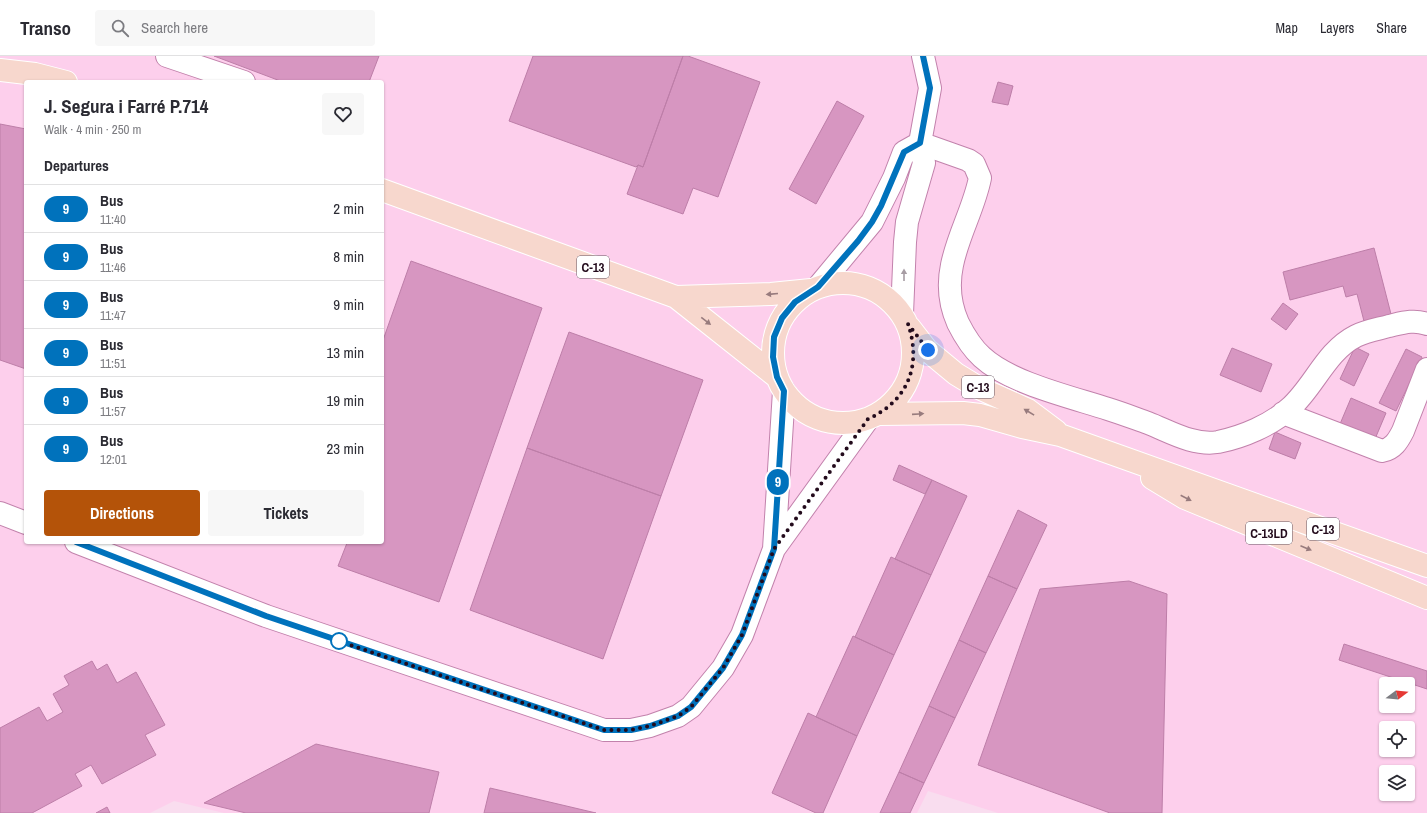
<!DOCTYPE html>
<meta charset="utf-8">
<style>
body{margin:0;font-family:"Archivo Narrow",sans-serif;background:#f7f7f7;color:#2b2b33;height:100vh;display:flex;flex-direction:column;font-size:15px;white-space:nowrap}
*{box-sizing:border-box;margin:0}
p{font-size:13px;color:#7c7c81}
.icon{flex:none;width:22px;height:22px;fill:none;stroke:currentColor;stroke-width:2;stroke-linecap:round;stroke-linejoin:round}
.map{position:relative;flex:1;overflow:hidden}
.details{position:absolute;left:24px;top:24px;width:360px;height:464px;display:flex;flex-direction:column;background:#fff;border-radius:4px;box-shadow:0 1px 3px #0004}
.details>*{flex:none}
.badge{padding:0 8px;border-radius:13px;font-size:14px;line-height:26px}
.needle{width:26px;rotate:74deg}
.buttons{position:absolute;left:1379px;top:621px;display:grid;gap:8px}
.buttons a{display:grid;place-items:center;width:36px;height:36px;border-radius:4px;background:#fff;box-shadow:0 1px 3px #0004;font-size:20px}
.you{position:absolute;width:20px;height:20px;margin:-10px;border:3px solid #fff;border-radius:50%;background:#1a73e8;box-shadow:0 0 0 6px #1a73e833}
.map>.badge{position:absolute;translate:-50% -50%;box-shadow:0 0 0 2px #fff}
h2{padding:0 20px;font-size:15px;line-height:36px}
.round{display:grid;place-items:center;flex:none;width:42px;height:42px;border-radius:4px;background:#f7f7f7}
.head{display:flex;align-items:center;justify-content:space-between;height:68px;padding:0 20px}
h1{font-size:19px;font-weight:700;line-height:30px}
.cta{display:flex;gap:8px;margin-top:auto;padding:8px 20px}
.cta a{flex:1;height:46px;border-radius:4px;background:#b45309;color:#fff;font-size:16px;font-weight:700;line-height:46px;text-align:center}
.cta a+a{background:#f7f7f7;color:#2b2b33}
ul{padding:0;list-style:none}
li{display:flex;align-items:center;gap:12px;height:48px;padding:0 20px;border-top:1px solid #e1e1e2}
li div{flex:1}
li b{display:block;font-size:15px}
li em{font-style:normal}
li .badge{min-width:44px;font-weight:700;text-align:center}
header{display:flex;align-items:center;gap:24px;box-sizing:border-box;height:56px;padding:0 20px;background:#fff;border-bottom:1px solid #e1e1e2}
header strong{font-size:19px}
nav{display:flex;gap:22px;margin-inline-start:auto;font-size:14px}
.search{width:280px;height:36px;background:#f7f7f7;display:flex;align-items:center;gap:10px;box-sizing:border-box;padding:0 14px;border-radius:4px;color:#7c7c81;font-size:15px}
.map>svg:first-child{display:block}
</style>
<header>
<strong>Transo</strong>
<div class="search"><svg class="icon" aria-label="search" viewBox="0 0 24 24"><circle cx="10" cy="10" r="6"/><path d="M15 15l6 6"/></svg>Search here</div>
<nav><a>Map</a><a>Layers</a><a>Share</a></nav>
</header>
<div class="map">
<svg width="1427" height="757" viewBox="0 0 1427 757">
<rect width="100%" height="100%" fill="#f9ddef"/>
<path fill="#fdcfec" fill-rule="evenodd" d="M0,0H1427V757H998L928,735L917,757H224L174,745L150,757H0ZM26,26H382V486H26ZM1386,628H1408V650H1386ZM1386,672H1408V694H1386ZM1386,716H1408V738H1386Z"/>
<path fill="#d796c1" stroke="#bd7ea8" d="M214,0H379L369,26H283Z
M533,0H683L643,111L638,109L636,111L509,65Z
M683,0H688L760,26L718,141L693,132L683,158L627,138L638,109L643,111Z
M998,26L1013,30L1008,49L992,46Z
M837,45L864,60L816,148L789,133Z
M0,68L26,73V313L0,304Z
M1374,192L1392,262L1365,269L1357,238L1346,241L1343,230L1290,244L1283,216Z
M411,205L542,252L439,546L338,510L347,487L345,486H382V287Z
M1283,247L1298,258L1286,274L1271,263Z
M569,276L703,324L661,440L527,392Z
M1355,291L1369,298L1354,330L1340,323Z
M1232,292L1272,308L1261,336L1220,319Z
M1406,293L1422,301L1396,355L1379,347Z
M1351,342L1386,357L1375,383L1340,368Z
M1275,376L1301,387L1295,403L1269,393Z
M527,392L661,440L603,603L470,554Z
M899,409L932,424L925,438L893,424Z
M932,424L967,440L931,519L895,503Z
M1018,454L1047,469L1017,533L988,520Z
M891,501L931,519L894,599L855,581Z
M988,520L1017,533L986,597L959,584Z
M1129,525L1167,538L1162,757H1110L978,709L1040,533Z
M853,580L894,599L857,680L816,661Z
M959,584L986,597L955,662L929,650Z
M1344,588L1427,615V633L1339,604Z
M92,605L97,614L107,608L117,627L136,616L165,669L145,679L156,699L102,728L91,709L75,718L82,730L32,757H0V672L39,651L47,665L63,656L53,638L69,629L64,620Z
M929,650L955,662L924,727L899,716Z
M808,657L857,680L823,757H816L772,737Z
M316,688L439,716L429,757H246L204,747Z
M899,716L924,727L910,757H880Z
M490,732L596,757H484Z
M107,751L110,757H96Z"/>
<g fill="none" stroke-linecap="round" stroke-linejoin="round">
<defs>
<path id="minor" d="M167,0L244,26
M920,87L968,104L974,108L980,122C974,152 958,179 952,209C948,228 950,249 958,267C964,279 972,292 982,301C1010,327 1071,341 1108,353C1121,357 1134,362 1148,367C1169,375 1193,390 1218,386C1243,381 1271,369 1290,352C1314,331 1326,295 1356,280C1366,275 1378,273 1389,270C1402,267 1414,263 1427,268
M818,231L872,166L894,122L904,96L920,87
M902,258L905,186L907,166L924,107L920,87L930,32L923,0
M1283,357L1382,395C1393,393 1398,385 1403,375L1427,313
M0,457L26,467
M76,486L266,560L604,674H631L650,670L678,660L691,651L723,612L742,579L774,493L868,363
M774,493L784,335"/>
<path id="major" d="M0,14L35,18L66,26
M382,134L676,241L777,321
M773 297a70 70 0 1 1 140 0a70 70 0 1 1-140 0Z
M676,241L771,238L811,234
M910,272L927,294L956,318L979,332L1028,354L1056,375
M879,358L963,357L980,359L1022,371L1060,379L1427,510
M1152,422L1185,442L1427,542"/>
</defs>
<use href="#minor" stroke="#c282ac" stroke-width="24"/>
<use href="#major" stroke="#fff" stroke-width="24"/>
<use href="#minor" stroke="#fff" stroke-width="22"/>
<use href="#major" stroke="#f7d7cd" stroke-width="22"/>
</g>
<defs><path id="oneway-solid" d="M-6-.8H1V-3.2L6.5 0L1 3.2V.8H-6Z"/></defs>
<use fill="#a79da4" href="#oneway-solid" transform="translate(904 219) rotate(-90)"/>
<g fill="#987b7d">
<use href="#oneway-solid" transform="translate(772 238) rotate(175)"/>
<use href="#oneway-solid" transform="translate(706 265) rotate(38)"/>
<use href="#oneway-solid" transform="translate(1029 356) rotate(-149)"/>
<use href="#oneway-solid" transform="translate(918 358) rotate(-4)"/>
<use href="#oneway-solid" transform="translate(1186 442) rotate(27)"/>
<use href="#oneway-solid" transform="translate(1306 492) rotate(23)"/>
</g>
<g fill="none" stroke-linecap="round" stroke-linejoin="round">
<defs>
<path id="line" d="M76,486L266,560L604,674H631L650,670L678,660L691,651L723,612L742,579L774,493L784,335L777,321L773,301L774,281L782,262L795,246L818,231L858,185L872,166L881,150L904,96L920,87L930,32L923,0"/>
</defs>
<use href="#line" stroke="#fff" stroke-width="9"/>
<use href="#line" stroke="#0072bc" stroke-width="6"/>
<path stroke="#230b1c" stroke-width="4" stroke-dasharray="0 7.2" d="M339,585L335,584L604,674H631L650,670L678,660L691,651L723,612L742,579L774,493L868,363C908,345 922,309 908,268L928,294"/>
</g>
<circle fill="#fff" stroke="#0072bc" stroke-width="2" cx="339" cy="585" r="8"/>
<g text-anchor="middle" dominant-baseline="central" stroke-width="3" stroke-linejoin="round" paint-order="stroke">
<g fill="#fff" stroke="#655460" stroke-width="1">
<rect x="577" y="200" width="32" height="22" rx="3"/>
<rect x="962" y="320" width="32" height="22" rx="3"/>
<rect x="1307" y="462" width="32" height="22" rx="3"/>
<rect x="1246" y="466" width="46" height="22" rx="3"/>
</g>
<g font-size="13" font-weight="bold" fill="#230b1c">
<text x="593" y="211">C-13</text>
<text x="978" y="331">C-13</text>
<text x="1323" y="473">C-13</text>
<text x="1269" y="477">C-13LD</text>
</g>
</g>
</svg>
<div class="buttons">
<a><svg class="needle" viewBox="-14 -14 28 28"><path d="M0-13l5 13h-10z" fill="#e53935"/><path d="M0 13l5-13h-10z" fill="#7c7c81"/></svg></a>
<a><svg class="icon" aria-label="locate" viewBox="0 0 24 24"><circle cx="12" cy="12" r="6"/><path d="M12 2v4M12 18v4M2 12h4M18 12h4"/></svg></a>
<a><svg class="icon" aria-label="layers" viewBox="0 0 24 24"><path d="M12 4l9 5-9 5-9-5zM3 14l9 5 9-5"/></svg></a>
</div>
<div class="you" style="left:928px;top:294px"></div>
<b class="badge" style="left:778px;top:426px;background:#0072bc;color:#fff">9</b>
<section class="details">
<div class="head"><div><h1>J. Segura i Farré P.714</h1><p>Walk · 4 min · 250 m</p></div><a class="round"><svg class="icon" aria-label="heart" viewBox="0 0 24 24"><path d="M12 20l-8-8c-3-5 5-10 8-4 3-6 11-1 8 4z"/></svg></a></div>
<h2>Departures</h2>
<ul>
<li><span class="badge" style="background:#0072bc;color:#fff">9</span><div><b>Bus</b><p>11:40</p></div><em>2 min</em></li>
<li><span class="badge" style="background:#0072bc;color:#fff">9</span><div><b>Bus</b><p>11:46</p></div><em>8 min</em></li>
<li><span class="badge" style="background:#0072bc;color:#fff">9</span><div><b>Bus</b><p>11:47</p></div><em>9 min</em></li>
<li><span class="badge" style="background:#0072bc;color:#fff">9</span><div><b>Bus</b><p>11:51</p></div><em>13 min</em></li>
<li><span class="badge" style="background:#0072bc;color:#fff">9</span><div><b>Bus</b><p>11:57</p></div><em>19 min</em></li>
<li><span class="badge" style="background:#0072bc;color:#fff">9</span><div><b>Bus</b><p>12:01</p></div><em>23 min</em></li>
</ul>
<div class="cta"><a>Directions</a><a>Tickets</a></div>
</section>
</div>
